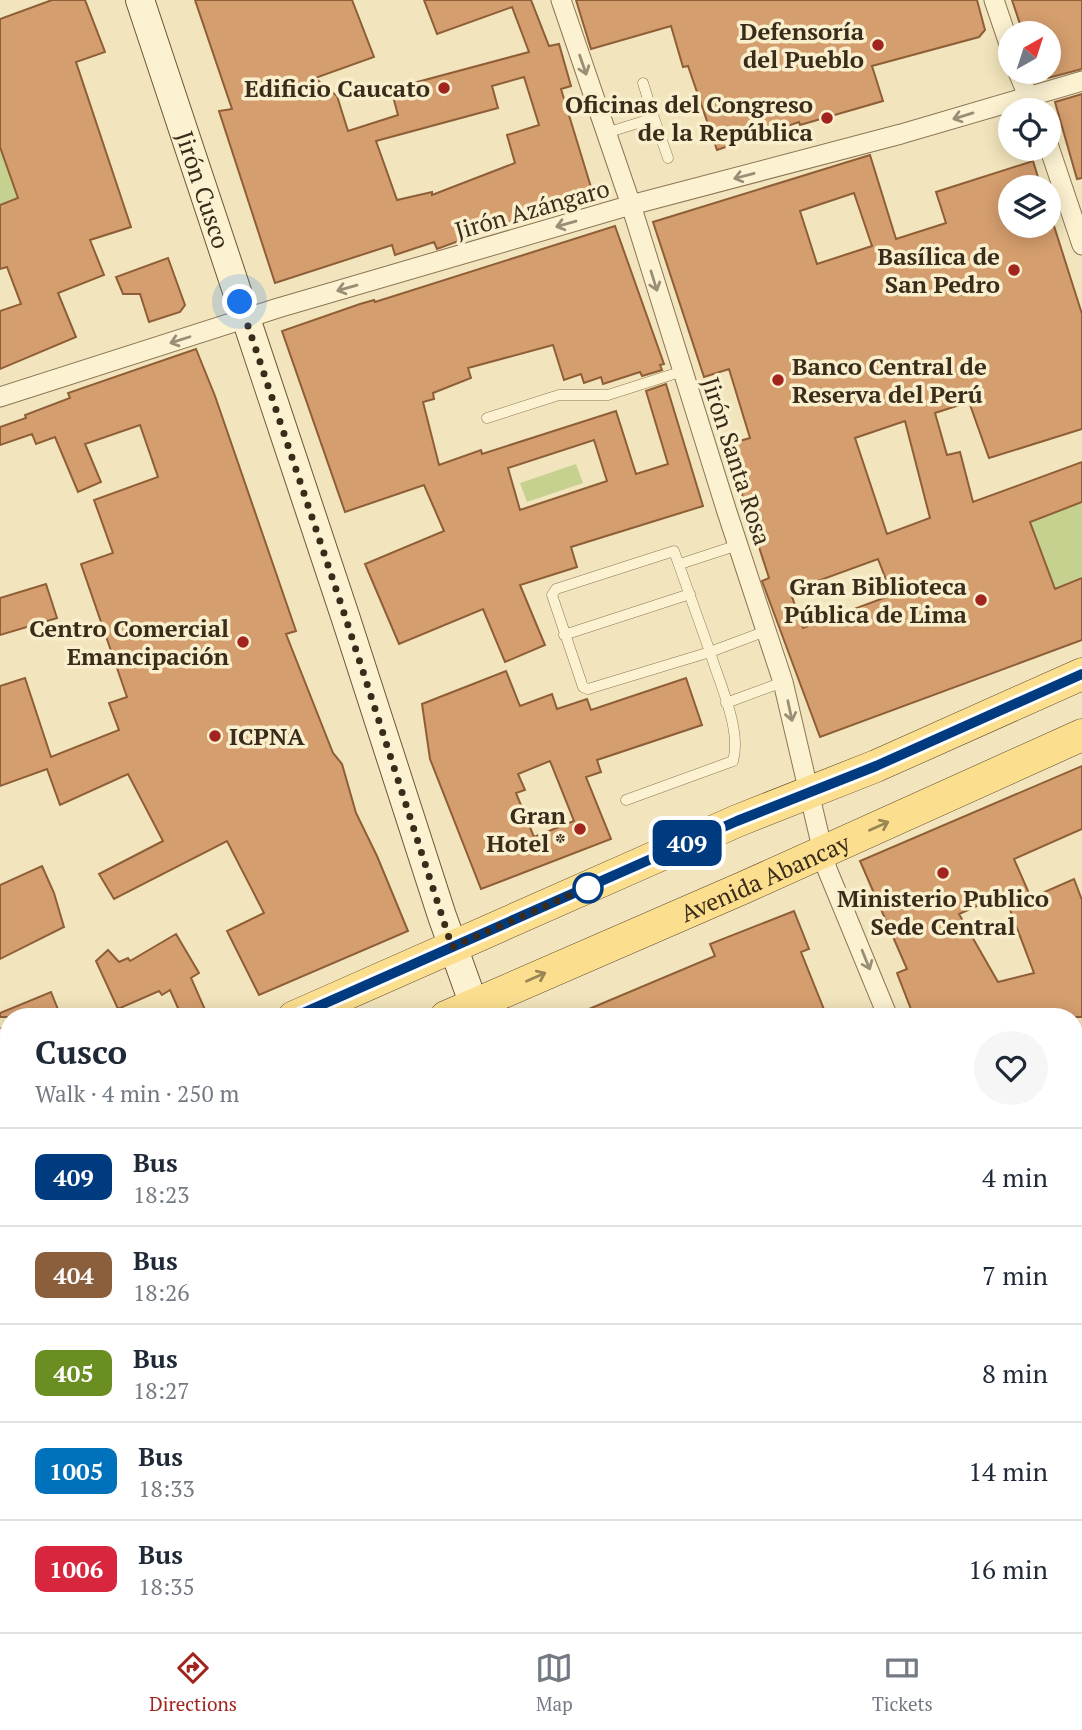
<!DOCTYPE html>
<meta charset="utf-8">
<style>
body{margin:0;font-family:"PT Serif",serif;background:#f6f6f7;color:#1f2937;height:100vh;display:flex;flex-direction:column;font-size:26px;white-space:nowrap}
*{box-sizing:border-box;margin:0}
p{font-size:23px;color:#747a83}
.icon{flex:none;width:38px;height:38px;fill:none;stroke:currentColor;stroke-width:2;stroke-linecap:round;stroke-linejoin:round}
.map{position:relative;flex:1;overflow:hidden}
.sheet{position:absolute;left:0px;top:1008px;width:1083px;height:625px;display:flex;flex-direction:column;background:#fff;border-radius:28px 28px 0 0;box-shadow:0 4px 18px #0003}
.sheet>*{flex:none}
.badge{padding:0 14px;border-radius:10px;font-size:24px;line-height:46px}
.needle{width:46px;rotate:39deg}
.fabs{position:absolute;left:998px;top:21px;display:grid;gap:14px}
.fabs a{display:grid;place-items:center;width:63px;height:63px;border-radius:50%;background:#fff;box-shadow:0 4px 18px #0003;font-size:35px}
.you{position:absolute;width:35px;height:35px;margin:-18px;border:5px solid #fff;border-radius:50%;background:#1a73e8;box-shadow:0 0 0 10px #1a73e833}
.map>.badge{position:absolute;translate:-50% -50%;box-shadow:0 0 0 4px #fff}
.round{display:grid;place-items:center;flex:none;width:74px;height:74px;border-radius:37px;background:#f6f6f7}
.head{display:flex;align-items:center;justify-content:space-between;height:119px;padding:0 35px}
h1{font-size:33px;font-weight:800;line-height:52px}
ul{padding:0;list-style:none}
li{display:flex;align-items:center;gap:21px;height:98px;padding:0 35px;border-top:2px solid #e0e1e3}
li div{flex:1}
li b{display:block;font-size:26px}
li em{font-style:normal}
li .badge{min-width:77px;font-weight:700;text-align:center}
.tab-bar{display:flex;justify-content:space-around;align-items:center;height:98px;border-top:2px solid #e0e1e3;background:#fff;font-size:19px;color:#747a83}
.tab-bar a{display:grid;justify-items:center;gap:4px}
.tab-bar .selected{color:#a1241e}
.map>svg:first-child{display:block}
</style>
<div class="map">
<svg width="1082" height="1632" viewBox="0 0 1082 1632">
<rect width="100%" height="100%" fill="#f2e5bd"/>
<path fill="#c6d190" d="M0,147L18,198L0,205Z
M576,464L583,483L527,502L520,483Z
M1082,502V578L1055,589L1030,522Z
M1082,1189V1265L1075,1268V1192Z"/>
<path fill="#d59e6e" stroke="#8e5e37" stroke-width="2" fill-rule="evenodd" d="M52,0H85L105,52L76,62L131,227L90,240L104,275L58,293L76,337L0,369V311L21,304L7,267L0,269V205L18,198L0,147V19Z
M195,0H352L374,57L315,78L337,96L348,131L398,115L391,89L529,52L512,7L437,34L424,0H531L549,46L559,44L571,86L561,89L594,197L529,215L437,249L434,242L395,255L392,245L275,283L219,111L232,109ZM524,77L539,125L507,135L515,163L432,195V192L397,200L376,141L498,108L492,86Z
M576,0H977L985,30L979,37L872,66L883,101L800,125L799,122L717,150L688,66L683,67L671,26L591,49Z
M1012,0H1082V69L1048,78V33H1023Z
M1082,94V178L1077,179L1055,102Z
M870,155L896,239L946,223L936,192L1033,161L1041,187H1010V226H1054L1082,314V429L989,458L969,402L935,413L947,455L960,452L973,502L1082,462V502L1030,522L1055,589L1082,578V640L820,737L762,581L769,578L726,445L750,438L729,369L704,377L653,222ZM854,193L872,246L817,264L800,211ZM905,421L930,518L887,534L855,438ZM878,559L892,595L803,628L790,591Z
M615,226L664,364L660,365L662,370L642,376L640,372L603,384L601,377L584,383L581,374L564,380L553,345L468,368L471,378L433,393L434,399L423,402L439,465L481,450L482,454L616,411L636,474L668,464L646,391L666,384L703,506L571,547L577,567L520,585L545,645L505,662L483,609L399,644L365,564L444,531L424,485L345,512L282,331L360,304L374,300L375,302ZM594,440L607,481L520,510L508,468Z
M168,258L185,305L180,312L149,322L140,294H123L116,277Z
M196,349L215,396L296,631L286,634L333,753L342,764L356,813L377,856L408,931L259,995L227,931L264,913L227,841L114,899L99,874L163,841L128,774L60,805L47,769L0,786V686L25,678L51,757L119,730L109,703L127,697L81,564L113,553L94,500L158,477L140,425L85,444L101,482L78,492L55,437L36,444L32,434L0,445V427L26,418L25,415L70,398L68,393Z
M46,584L57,618L0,635V598Z
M506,671L520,706L552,694L557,709L587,699L591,710L686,678L702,725L597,760L601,772L586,777L611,839L481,889L430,759L422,704ZM550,761L574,821L534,837L516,793L525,790L518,774Z
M1082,766V829L1014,859L1031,898L1074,879L1082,900V1017H914L897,973L907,969L860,861ZM1004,894L1034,973L998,982L959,914Z
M42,866L54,893L64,927L0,959V885Z
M794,911L809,949L801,952L827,1017H570L715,956L710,944Z
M176,934L199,973L191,978L206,1012L195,1017H182L170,990L162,995L159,991L118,1009L96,961L108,950L119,962L128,958L130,961Z
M51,992L61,1017H0V1013Z"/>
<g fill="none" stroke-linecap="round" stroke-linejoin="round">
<defs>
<path id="lane" d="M654,118L668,158
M606,133L654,118L643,83
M487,418L559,395H608L683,371
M674,551L710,652L588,689L583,687L552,595L556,589Z
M680,564L738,545
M564,635L690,594
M726,703L783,682
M626,800L733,761C742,730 719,682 710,652L766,631"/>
<path id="street" d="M561,0L631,205L727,512L783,682L827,869L888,1017
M994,0L1010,47
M1018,72L1034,110
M1048,144L1082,245
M0,397L278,308L631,205L901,134L1082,81
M0,1038L9,1063
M1074,1090L1082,1087
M1074,1536L1082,1558
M1074,1612L1082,1609
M0,1622L9,1614
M183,1624L185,1632
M704,1624L707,1632
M1032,1632L1047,1624"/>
<g id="secondary">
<path id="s1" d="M140,0L346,619L442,916L474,1005"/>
</g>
<g id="primary">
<path d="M294,1017L737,821L876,766L1082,674"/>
<path id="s2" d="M446,1017L745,887L1082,735"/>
<path d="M0,1145L9,1141"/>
<path d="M0,1203L9,1199"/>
</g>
</defs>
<use href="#lane" stroke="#8c7554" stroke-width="11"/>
<use href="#street" stroke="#8c7554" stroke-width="21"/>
<use href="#secondary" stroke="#6e5537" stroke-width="30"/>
<use href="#primary" stroke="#594229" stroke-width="33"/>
<use href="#lane" stroke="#fcf2d1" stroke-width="10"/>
<use href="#street" stroke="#fcf2d1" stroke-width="19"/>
<use href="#secondary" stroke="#fcf2d1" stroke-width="28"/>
<use href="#primary" stroke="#fbdf8f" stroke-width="32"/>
</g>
<defs><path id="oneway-shaft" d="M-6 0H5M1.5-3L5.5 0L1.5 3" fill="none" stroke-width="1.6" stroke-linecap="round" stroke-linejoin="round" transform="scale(1.75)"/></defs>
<g stroke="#9b8e76">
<use href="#oneway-shaft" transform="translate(583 65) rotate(71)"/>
<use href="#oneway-shaft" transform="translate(963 116) rotate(163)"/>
<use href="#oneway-shaft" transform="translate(744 176) rotate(165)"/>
<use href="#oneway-shaft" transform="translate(566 224) rotate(164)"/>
<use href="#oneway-shaft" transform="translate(654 281) rotate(73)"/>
<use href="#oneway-shaft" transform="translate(347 288) rotate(164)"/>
<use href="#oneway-shaft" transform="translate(180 340) rotate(162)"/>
<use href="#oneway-shaft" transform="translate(790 711) rotate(78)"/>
<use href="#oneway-shaft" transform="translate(866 960) rotate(68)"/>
</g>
<g stroke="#9a8554">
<use href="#oneway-shaft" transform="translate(879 826) rotate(-24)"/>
<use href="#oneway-shaft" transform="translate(536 977) rotate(-24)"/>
</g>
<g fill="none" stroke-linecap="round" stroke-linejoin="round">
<defs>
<path id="line" d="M294,1017L737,821L876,766L1082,674"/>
</defs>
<use href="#line" stroke="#fff" stroke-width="16"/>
<use href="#line" stroke="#003b80" stroke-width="10"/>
<path stroke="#3a2b1a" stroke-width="7" stroke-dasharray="0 12.6" d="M240,302L346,619L452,947L591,886L588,888"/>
</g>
<g fill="#a1241e" stroke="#f9efcd" stroke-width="2.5">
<circle cx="878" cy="45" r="7"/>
<circle cx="444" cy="88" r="7"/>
<circle cx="827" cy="118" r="7"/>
<circle cx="1014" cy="270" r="7"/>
<circle cx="778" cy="380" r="7"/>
<circle cx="981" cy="600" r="7"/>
<circle cx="243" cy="642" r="7"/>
<circle cx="215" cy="736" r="7"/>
<circle cx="580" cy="829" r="7"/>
<circle cx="943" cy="873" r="7"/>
</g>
<circle fill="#fff" stroke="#003b80" stroke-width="3.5" cx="588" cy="888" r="14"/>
<g text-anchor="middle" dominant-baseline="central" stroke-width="7" stroke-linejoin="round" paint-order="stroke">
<g font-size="24" font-weight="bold" fill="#3a2b1a" stroke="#f9efcd" text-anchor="end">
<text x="864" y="31">Defensoría<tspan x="864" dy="28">del Pueblo</tspan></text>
<text x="430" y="88">Edificio Caucato</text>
<text x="813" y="104">Oficinas del Congreso<tspan x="813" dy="28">de la República</tspan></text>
<text x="1000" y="256">Basílica de<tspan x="1000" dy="28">San Pedro</tspan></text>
<text x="792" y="366" text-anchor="start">Banco Central de<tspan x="792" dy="28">Reserva del Perú</tspan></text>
<text x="967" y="586">Gran Biblioteca<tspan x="967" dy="28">Pública de Lima</tspan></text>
<text x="229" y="628">Centro Comercial<tspan x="229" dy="28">Emancipación</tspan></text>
<text x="229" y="736" text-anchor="start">ICPNA</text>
<text x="566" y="815">Gran<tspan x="566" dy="28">Hotel *</tspan></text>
<text x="943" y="898" text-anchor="middle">Ministerio Publico<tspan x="943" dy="28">Sede Central</tspan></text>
</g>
<g font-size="24" fill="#3a2b1a" stroke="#f9efcd">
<text stroke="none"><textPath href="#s1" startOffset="200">Jirón Cusco</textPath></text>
<text transform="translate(532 209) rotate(-16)">Jirón Azángaro</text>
<text transform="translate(737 461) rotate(72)">Jirón Santa Rosa</text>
<text stroke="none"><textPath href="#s2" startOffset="348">Avenida Abancay</textPath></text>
</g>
</g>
</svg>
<div class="fabs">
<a><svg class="needle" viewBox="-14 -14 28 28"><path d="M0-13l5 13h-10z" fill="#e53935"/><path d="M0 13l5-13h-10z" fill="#747a83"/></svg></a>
<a><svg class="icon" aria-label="locate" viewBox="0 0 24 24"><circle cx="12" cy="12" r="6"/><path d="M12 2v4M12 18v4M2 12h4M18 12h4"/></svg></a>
<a><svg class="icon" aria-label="layers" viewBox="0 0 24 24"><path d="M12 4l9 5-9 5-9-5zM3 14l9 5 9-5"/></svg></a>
</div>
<div class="you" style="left:240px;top:302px"></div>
<b class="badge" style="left:687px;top:843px;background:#003b80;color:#fff">409</b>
<section class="sheet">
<div class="head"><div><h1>Cusco</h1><p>Walk · 4 min · 250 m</p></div><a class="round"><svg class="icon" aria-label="heart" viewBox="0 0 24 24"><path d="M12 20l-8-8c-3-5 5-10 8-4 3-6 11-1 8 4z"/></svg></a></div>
<ul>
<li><span class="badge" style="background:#003b80;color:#fff">409</span><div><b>Bus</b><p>18:23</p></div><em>4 min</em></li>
<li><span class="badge" style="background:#8b5e3c;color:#fff">404</span><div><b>Bus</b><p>18:26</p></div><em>7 min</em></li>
<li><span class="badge" style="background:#6b8e23;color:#fff">405</span><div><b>Bus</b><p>18:27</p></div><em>8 min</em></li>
<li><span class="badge" style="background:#0072bc;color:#fff">1005</span><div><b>Bus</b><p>18:33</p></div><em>14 min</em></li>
<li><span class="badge" style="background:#d7263d;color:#fff">1006</span><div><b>Bus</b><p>18:35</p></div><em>16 min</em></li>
</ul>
</section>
</div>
<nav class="tab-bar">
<a class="selected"><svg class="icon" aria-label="directions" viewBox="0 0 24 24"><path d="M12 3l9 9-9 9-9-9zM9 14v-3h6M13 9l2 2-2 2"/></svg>Directions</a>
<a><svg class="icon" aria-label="map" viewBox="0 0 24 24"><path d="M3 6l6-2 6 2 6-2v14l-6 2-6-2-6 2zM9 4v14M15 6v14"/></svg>Map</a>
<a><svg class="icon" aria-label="tickets" viewBox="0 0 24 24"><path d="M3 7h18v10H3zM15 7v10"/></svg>Tickets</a>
</nav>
